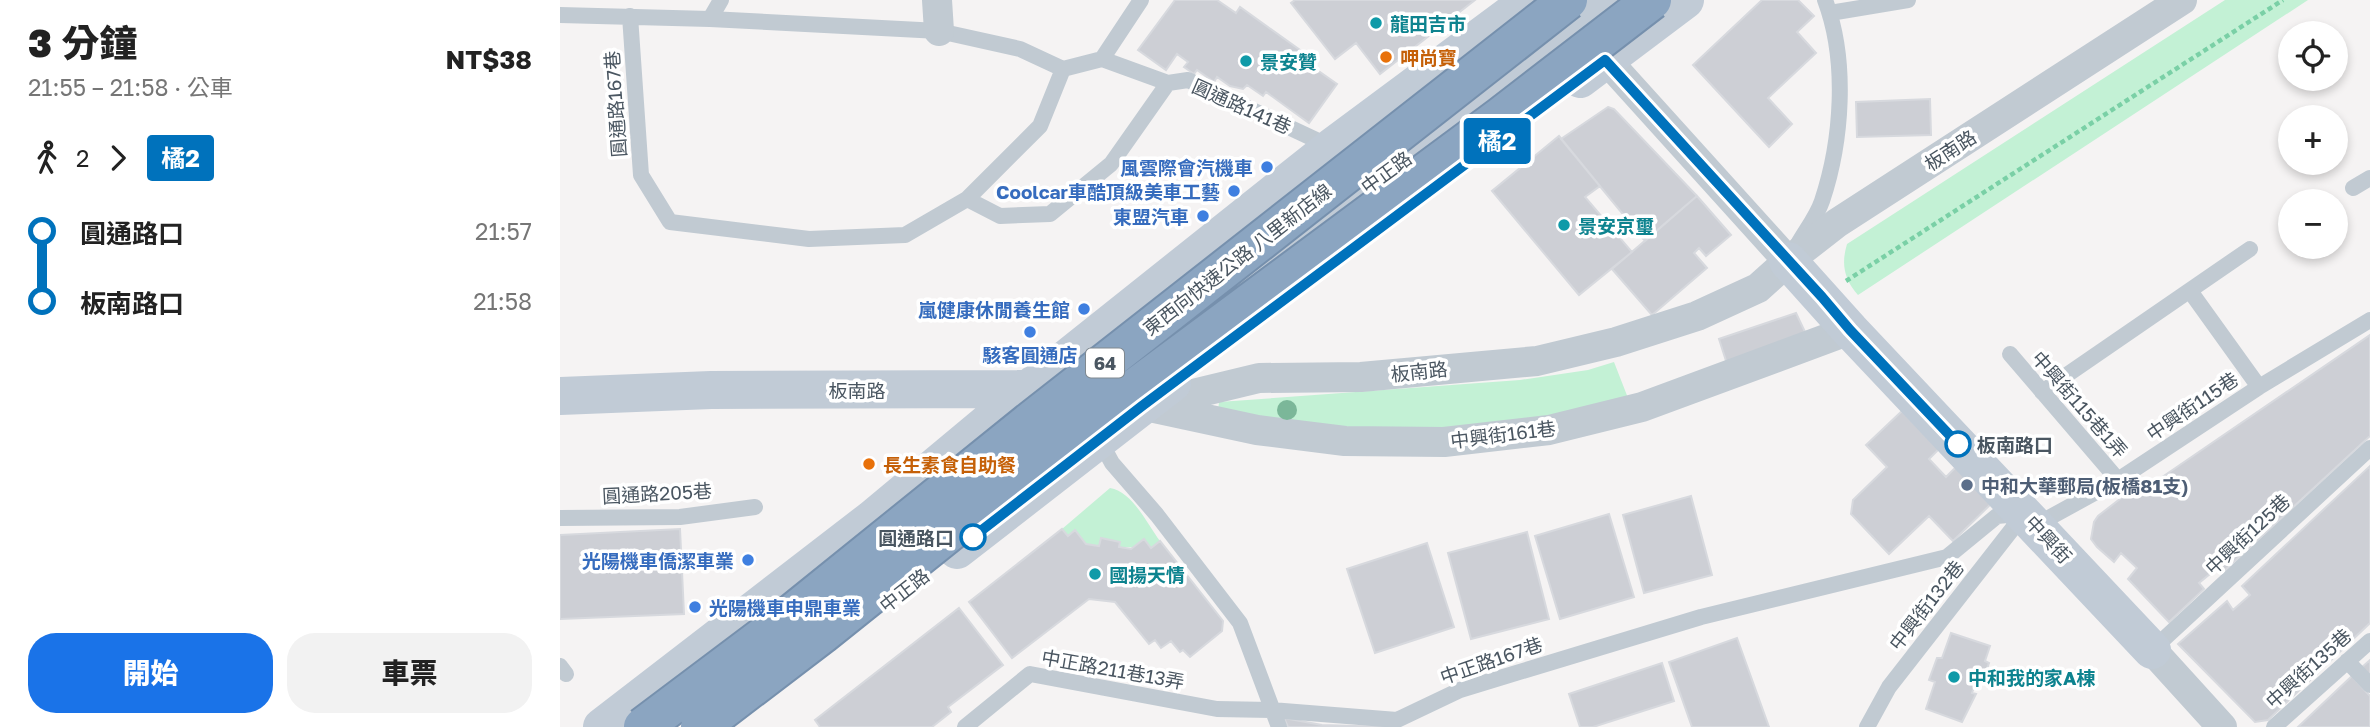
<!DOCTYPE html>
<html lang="zh-TW">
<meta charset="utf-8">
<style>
body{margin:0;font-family:"Golos Text","Noto Sans TC",sans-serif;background:#f2f2f2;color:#222;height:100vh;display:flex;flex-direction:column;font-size:26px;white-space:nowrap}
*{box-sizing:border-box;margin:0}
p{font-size:23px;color:#767676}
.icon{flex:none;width:38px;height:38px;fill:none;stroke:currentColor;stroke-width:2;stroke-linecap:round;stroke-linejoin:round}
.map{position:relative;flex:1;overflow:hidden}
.drawer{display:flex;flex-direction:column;background:#fff;width:560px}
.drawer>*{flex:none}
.badge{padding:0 14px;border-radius:5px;font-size:24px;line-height:46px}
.buttons{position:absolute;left:1718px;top:21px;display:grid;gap:14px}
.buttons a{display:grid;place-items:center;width:70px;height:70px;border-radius:50%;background:#fff;box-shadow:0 4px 10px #0003;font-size:35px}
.map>.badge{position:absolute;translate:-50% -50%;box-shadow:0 0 0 4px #fff}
.legs{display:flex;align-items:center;gap:10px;height:77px;padding:0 28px;font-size:23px}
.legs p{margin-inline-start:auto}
.overview{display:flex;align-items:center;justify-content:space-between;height:119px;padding:0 28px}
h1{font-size:38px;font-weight:800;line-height:52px}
.primary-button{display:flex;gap:14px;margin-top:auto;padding:14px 28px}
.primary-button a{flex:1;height:80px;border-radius:28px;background:#1a73e8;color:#fff;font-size:28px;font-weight:800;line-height:80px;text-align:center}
.primary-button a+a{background:#f2f2f2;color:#222}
ul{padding:0 28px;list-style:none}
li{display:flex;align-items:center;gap:24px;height:70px;font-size:26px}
li i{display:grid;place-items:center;width:10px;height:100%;margin:0 9px;background:currentColor}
li i::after{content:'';width:18px;height:18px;margin:-9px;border:5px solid;border-radius:50%;background:#fff}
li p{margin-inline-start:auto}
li:first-child i{background:linear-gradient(#0000 50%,currentColor 0)}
li:last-child i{background:linear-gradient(currentColor 50%,#0000 0)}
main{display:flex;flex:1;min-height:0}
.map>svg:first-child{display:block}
</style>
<main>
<section class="drawer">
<div class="overview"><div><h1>3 分鐘</h1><p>21:55 – 21:58 · 公車</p></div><b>NT$38</b></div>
<div class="legs"><svg class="icon" aria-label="walk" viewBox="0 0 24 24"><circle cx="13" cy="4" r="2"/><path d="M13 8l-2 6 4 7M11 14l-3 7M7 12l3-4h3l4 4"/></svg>2<svg class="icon" aria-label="forward" viewBox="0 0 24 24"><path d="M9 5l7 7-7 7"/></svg><b class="badge" style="background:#0072bc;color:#fff">橘2</b></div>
<ul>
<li><i style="color:#0072bc"></i><b>圓通路口</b><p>21:57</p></li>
<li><i style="color:#0072bc"></i><b>板南路口</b><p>21:58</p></li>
</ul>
<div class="primary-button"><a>開始</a><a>車票</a></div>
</section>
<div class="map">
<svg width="1810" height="727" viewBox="0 0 1810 727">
<rect width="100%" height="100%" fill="#f5f3f3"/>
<path fill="#c3f1d5" d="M1665,0H1748L1298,295C1284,279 1281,264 1287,244Z
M1054,362L1068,398L964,422L833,432L658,412L659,402L960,380L1028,370Z
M550,488C573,492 587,524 600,541L591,548L559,547V542L541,538L539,546L526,544L515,530L508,536L502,529Z"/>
<path fill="#cdcfd5" stroke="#d7d9de" stroke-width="2" d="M615,0H657L676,13L680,7L747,55L743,60L777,84L749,123L706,92L703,96L687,85L683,89L670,86L657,77L654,82L637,70L634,74L624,67L628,62L617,54L606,70L578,50Z
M735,0H915L820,74L796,43L775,59L731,3Z
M1202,0H1238L1254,16L1237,32L1256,53L1208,98L1232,124L1209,147L1133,65Z
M1370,99L1371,135L1297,137L1296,102Z
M1048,107L1054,109L1137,196L1085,241L1001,139Z
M999,136L1040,186L1025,197L1072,252L1019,295L932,191Z
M1137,196L1171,235L1146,256L1139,248L1134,253L1147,268L1092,315L1052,269Z
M1236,313L1246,334L1167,364L1159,339Z
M1810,335V436L1665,570L1661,565L1639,583L1644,589L1609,622L1568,579L1577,568L1561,553L1554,562L1537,547L1531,539L1534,522L1538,516L1569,492L1573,497Z
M1342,411L1379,449L1369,459L1386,477L1398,465L1433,502L1393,541L1369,516L1329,554L1291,514L1293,500L1327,467L1306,445Z
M1810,466V623L1708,720L1695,722L1618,644L1667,601L1673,610L1690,595L1682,586Z
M1131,496L1152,575L1084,593L1063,515Z
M1049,514L1074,597L1000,619L975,536Z
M120,529L124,614L0,619V535Z
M502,529L508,536L515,530L526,544L539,546L541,538L560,542L559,547L571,549L584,539L591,548L600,541L663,621L662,631L630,657L623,650L620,652L611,641L601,648L595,640L589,644L555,602L529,599L452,658L409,602Z
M967,532L989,619L911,639L888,553Z
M867,543L894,627L815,653L787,569Z
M399,608L443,665L388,707L391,712L372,727H260L255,720Z
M1391,633L1430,646L1425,661L1429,663L1425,675L1419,673L1412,693L1416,694L1402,722L1366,709L1375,682L1369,680L1377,658H1382Z
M1177,638L1209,727H1132L1109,662Z
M1810,660V676L1802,667Z
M1102,663L1114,701L1033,727H1020L1009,694Z
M1792,676L1810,696V727H1738Z
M724,718L762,725L829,727H728Z"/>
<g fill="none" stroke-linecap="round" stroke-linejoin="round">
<path stroke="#7ad0a6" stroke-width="4.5" stroke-dasharray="5 3.5" stroke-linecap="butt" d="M1286,281L1723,0"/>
<path stroke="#c1cad2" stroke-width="16" d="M1270,13L1348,0
M0,15L150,19L379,31L460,49L503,69L542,59L608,83L628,80L769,146
M70,16L81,175L110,222L249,239L345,235L407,199L480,126L503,69
M150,19L161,0
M542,59L581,0
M1793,188L1810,178
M407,199L440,216L490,214L551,164L608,83
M1238,244C1246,230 1257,216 1262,201C1282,141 1288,61 1265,0
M1630,291L1699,387
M1450,354L1558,480
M1482,392L1690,249
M539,439L552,463L597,515L680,623L719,727
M0,518L120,517L195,507
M1476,525L1558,480L1699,387L1810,320
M1592,650L1810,448
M1787,661L1810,685
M0,666L6,674
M405,727L470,674L657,709L711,710L837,720L900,690L1141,617L1387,557L1437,516L1458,514
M1307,727L1329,687L1464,514
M1714,727L1810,641"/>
<path stroke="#c1cad2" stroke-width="30" d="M377,0L379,31
M1031,43L1228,261
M587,405L699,378L801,377L977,361L1056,342L1137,316L1198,288L1228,261L1277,223L1622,0
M590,407L697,430L785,441L884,442L989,430L1082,407L1290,330
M1592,650L1662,727"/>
<path stroke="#c1cbd6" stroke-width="38" d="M1020,79L1125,0
M1228,261L1290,330L1592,650
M586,355L777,206L832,170L1047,0
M0,396L151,390L468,389L480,391
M397,550L612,383
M42,727L312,519L468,389L772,147L970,0"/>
<defs>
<path id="highway-bridge" d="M83,727L208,633L472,420L1008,0
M140,727L262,634L502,442L940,117L1092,0"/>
</defs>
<use href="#highway-bridge" stroke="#7690ad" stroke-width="42" stroke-linecap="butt"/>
<use href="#highway-bridge" stroke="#8ba5c1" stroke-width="38"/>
</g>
<circle fill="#7bb799" cx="727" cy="410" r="10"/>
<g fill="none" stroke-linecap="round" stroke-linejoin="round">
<defs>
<path id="line-1" d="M413,537L582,406L1045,60L1262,297L1290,330L1398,444"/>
</defs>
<use href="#line-1" stroke="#fff" stroke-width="16"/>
<use href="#line-1" stroke="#0072bc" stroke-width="10"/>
</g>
<g fill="#0f9aa8" stroke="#fff" stroke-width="2.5">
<circle cx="816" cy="23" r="7"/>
<circle cx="686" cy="61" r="7"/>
<circle cx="1004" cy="225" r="7"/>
<circle cx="535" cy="574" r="7"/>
<circle cx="1394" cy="677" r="7"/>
</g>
<g fill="#e8710a" stroke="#fff" stroke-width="2.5">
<circle cx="826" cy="57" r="7"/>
<circle cx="309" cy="464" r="7"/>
</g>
<g fill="#3f7fe0" stroke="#fff" stroke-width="2.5">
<circle cx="707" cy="167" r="7"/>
<circle cx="674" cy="191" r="7"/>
<circle cx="643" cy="216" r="7"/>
<circle cx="524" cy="309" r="7"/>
<circle cx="470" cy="332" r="7"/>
<circle cx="188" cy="560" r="7"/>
<circle cx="135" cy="607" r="7"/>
</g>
<g fill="#fff" stroke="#0072bc" stroke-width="3.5">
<circle cx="1398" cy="444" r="12"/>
<circle cx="413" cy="537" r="12"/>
</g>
<circle fill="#5c6f8a" stroke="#fff" stroke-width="2.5" cx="1407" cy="485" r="7"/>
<g text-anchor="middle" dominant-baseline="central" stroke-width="7" stroke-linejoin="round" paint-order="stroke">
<rect fill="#fff" stroke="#808990" stroke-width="2" x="526" y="348.5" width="38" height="29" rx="5"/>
<g font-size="18" font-weight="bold" fill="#4a5661">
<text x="545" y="363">64</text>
</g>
<g font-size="19" font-weight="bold" fill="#0d838f" stroke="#fff" text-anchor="start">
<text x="830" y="23">龍田吉市</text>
<text x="700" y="61">景安贊</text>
<text x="1018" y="225">景安京璽</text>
<text x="549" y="574">國揚天情</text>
<text x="1408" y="677">中和我的家A棟</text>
</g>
<g font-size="19" font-weight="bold" fill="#c56008" stroke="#fff" text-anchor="start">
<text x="840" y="57">呷尚寶</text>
<text x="323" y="464">長生素食自助餐</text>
</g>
<g font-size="19" fill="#4a5661" stroke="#fff">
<text transform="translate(55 104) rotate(-94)">圓通路167巷</text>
<text transform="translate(682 106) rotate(24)">圓通路141巷</text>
<text transform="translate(1390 150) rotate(-33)">板南路</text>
<text transform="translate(826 172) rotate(-36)">中正路</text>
<text transform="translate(677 259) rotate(-38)">東西向快速公路 八里新店線</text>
<text transform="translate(859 371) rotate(-6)">板南路</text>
<text x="297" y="390">板南路</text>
<text transform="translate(1520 404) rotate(49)">中興街115巷1弄</text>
<text transform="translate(1632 406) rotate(-34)">中興街115巷</text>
<text transform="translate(943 434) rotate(-7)">中興街161巷</text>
<text transform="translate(97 493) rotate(-3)">圓通路205巷</text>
<text transform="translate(1687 534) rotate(-43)">中興街125巷</text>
<text transform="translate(1489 539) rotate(47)">中興街</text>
<text transform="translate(344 590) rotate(-38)">中正路</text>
<text transform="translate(1366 605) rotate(-52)">中興街132巷</text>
<text transform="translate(931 660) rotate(-19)">中正路167巷</text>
<text transform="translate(1748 668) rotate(-42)">中興街135巷</text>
<text transform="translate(553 669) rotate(10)">中正路211巷13弄</text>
</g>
<g font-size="19" font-weight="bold" fill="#366cbe" stroke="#fff" text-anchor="end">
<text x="693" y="167">風雲際會汽機車</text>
<text x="660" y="191">Coolcar車酷頂級美車工藝</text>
<text x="629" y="216">東盟汽車</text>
<text x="510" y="309">嵐健康休閒養生館</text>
<text x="470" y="354" text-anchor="middle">駭客圓通店</text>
<text x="174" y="560">光陽機車僑潔車業</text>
<text x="149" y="607" text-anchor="start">光陽機車申鼎車業</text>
</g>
<g font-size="19" font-weight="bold" fill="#4a5661" stroke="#fff" text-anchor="start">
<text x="1417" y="444">板南路口</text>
<text x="394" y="537" text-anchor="end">圓通路口</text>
</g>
<g font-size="19" font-weight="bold" fill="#4e5e75" stroke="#fff" text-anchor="start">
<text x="1421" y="485">中和大華郵局(板橋81支)</text>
</g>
</g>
</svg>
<div class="buttons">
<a><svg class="icon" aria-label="locate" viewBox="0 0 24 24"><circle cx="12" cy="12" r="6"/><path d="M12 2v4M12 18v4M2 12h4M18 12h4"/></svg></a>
<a>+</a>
<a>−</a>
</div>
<b class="badge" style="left:937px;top:141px;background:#0072bc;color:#fff">橘2</b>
</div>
</main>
